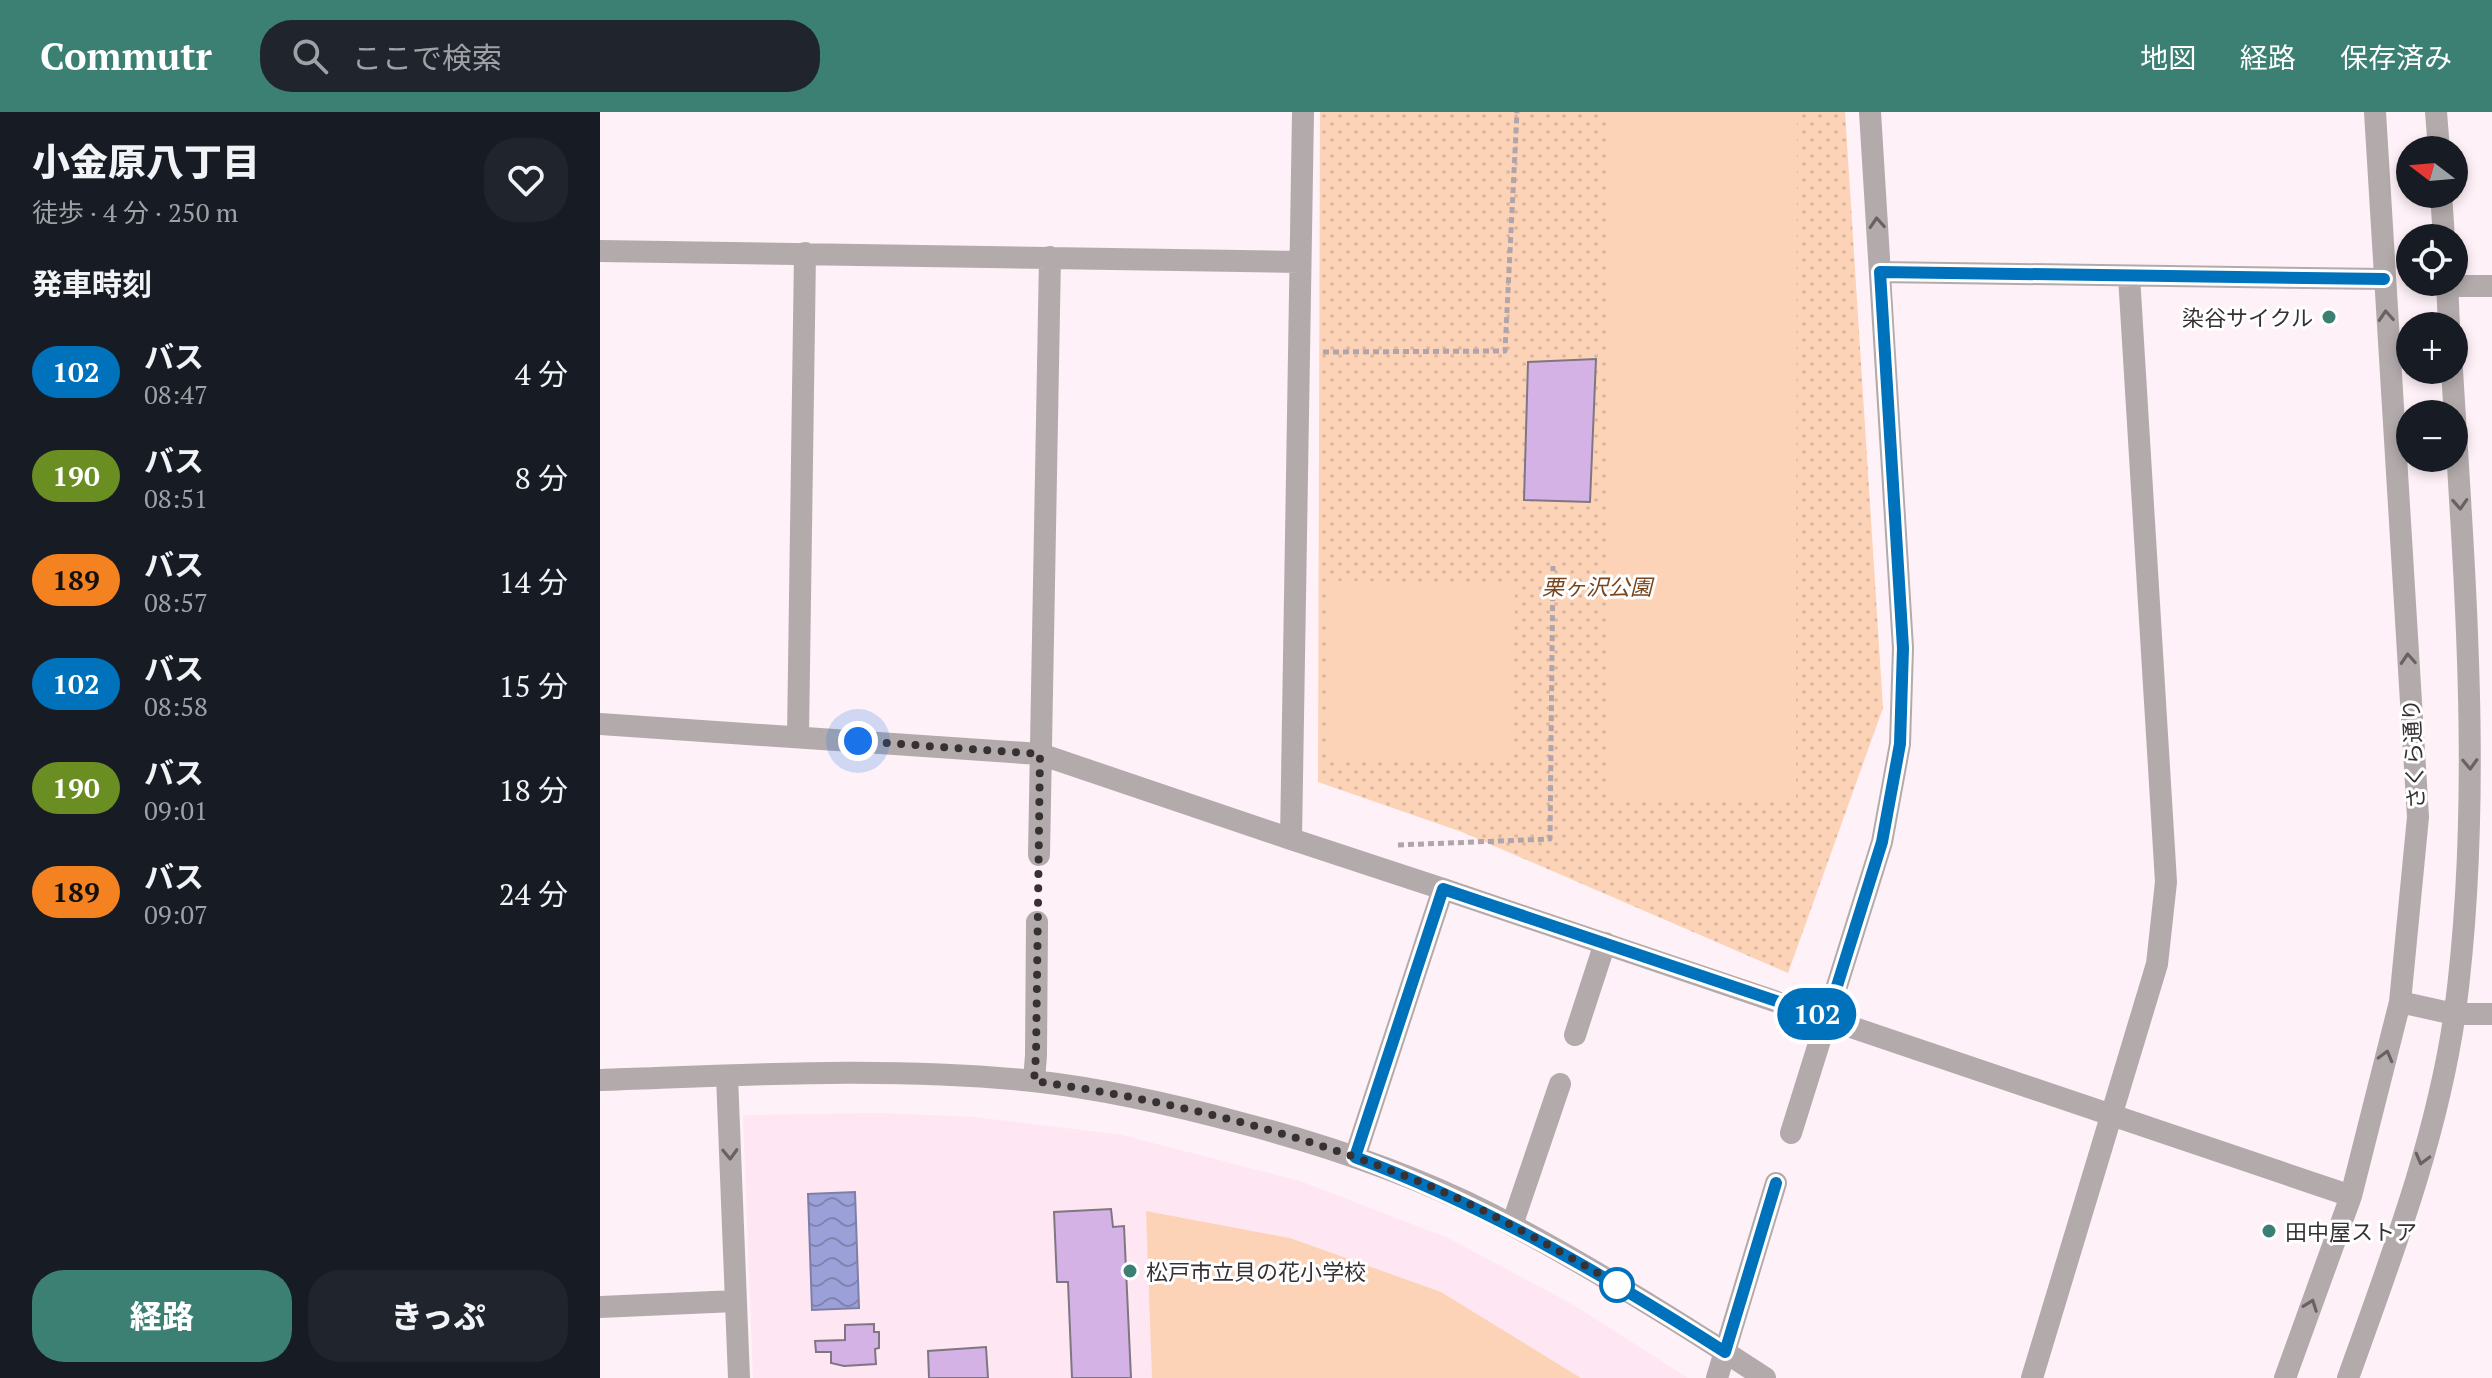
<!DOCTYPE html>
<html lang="ja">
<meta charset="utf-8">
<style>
body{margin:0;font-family:"PT Serif","Noto Sans JP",serif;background:#20242c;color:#f1f3f6;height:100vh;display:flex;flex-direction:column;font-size:30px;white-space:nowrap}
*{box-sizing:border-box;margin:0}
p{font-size:26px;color:#9ea1a6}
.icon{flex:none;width:44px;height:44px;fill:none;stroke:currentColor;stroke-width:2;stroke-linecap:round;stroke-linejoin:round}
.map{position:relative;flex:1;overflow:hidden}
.drawer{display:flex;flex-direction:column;background:#171b24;width:600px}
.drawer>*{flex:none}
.badge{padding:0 16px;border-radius:26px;font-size:28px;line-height:52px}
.needle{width:52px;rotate:286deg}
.buttons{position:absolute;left:1796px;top:24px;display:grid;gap:16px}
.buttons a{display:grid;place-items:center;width:72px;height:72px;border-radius:50%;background:#171b24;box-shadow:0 4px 12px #0003;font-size:40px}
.you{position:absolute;width:40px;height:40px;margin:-20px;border:6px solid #fff;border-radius:50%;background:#1a73e8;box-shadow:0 0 0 12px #1a73e833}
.map>.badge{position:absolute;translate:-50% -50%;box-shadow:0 0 0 4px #fff}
h2{padding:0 32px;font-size:30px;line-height:72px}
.round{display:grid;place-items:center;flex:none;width:84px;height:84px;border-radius:32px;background:#20242c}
.overview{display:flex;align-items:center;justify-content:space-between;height:136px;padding:0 32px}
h1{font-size:38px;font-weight:800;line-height:60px}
.cta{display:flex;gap:16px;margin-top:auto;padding:16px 32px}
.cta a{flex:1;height:92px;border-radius:32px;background:#3c8074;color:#fff;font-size:32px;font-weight:800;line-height:92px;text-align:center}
.cta a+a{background:#20242c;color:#f1f3f6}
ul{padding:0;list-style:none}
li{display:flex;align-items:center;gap:24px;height:104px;padding:0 32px}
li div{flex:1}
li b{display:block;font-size:30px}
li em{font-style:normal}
li .badge{min-width:88px;font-weight:700;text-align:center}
header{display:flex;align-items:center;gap:48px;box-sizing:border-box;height:112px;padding:0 40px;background:#3c8074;color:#fff}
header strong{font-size:38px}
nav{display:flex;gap:44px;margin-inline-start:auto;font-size:28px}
.search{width:560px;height:72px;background:#20242c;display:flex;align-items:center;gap:20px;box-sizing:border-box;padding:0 28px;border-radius:32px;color:#9ea1a6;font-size:30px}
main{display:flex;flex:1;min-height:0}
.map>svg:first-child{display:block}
</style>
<header>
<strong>Commutr</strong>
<div class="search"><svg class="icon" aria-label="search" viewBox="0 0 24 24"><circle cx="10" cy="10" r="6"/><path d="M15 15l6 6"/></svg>ここで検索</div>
<nav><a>地図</a><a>経路</a><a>保存済み</a></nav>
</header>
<main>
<section class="drawer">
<div class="overview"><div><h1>小金原八丁目</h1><p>徒歩 · 4 分 · 250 m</p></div><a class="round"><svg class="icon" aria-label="heart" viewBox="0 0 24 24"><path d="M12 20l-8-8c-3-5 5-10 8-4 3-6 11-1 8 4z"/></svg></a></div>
<h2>発車時刻</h2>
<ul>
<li><span class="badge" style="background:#0072bc;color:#fff">102</span><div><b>バス</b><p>08:47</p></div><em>4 分</em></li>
<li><span class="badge" style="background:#6b8e23;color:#fff">190</span><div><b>バス</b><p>08:51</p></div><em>8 分</em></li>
<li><span class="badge" style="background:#f58220;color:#111">189</span><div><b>バス</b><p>08:57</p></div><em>14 分</em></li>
<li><span class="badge" style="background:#0072bc;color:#fff">102</span><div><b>バス</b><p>08:58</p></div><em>15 分</em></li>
<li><span class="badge" style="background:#6b8e23;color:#fff">190</span><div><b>バス</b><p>09:01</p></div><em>18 分</em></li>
<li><span class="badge" style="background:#f58220;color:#111">189</span><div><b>バス</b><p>09:07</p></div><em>24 分</em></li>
</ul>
<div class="cta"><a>経路</a><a>きっぷ</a></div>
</section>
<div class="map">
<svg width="1892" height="1266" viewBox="0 0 1892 1266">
<defs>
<pattern id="grass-dots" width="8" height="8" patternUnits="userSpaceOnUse" patternTransform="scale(2)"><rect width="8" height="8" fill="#fdd3b7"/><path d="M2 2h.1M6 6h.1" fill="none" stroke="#d9b69e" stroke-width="1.8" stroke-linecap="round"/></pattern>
<pattern id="water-waves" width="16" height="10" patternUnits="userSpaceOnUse" patternTransform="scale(2)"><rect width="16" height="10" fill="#9ca0d8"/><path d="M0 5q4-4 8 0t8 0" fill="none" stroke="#8083b0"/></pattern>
</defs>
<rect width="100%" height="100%" fill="#fef1f7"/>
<path fill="#fee7f2" d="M281,1001L374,1005L522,1023L700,1069L848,1126L972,1192L1088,1266H153L143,1003Z"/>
<path fill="url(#grass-dots)" d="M720,0H1245L1283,596L1188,861L862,720L718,670Z"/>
<path fill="#fdd3b7" d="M1007,0H1197L1196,690H1006Z
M729,469L915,471L912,650L726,648Z
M546,1099L690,1126L841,1180L981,1266H552Z"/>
<path fill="url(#water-waves)" stroke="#7e7fa7" stroke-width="2" d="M255,1080L259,1196L212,1198L208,1082Z"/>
<path fill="#d5b2e6" stroke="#7e7782" stroke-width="2" d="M996,247L990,390L924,388L928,250Z
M511,1097L513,1115L524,1114L531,1266H472L468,1170H457L454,1100Z
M274,1212V1220H279V1236L275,1237L276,1252L244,1254L231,1251V1240H216L215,1229L245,1228V1213Z
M386,1235L388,1266H329L328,1239Z"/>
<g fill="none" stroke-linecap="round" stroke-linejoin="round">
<path stroke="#afa5aa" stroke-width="5" stroke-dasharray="6 4" stroke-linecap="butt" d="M723,240L905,239L917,0
M798,733L950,727L953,454"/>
<path stroke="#b3abab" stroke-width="22" d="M703,0L691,727L843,777L755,1045
M0,139L700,150
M1280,160L1784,167
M1847,174H1892
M0,612L440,642L691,727
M198,625L205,141
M439,743L450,145
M1854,902H1892
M975,923L1005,831
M127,964L139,1266
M434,969L436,943L437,810
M1191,1021L1282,730L1300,632L1303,536L1270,0
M912,1113L960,972
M0,1195L135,1189
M1117,1266L1176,1071
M1432,1266L1557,852L1566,770L1529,164"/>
<path stroke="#b3abab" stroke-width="22" d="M1836,0L1839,38
M1841,82L1844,126
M1847,170L1849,214
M843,777L1751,1084
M1800,890L1854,902
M0,968C144,963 289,954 433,969C505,977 575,993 645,1012C729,1034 811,1062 889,1101C984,1150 1075,1207 1165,1266
M1685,1266L1751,1084L1800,890L1818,705L1775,0
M1748,1266C1791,1146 1837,1027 1855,900C1883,687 1865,471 1852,258"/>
</g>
<defs><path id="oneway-chevron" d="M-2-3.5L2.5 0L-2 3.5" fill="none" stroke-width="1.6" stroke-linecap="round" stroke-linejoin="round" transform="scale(2)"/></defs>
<g stroke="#696264">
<use href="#oneway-chevron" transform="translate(1277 111) rotate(-94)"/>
<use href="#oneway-chevron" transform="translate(1786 204) rotate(-94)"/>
<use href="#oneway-chevron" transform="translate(1860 392) rotate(87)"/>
<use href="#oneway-chevron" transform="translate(1808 547) rotate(-94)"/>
<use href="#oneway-chevron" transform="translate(1870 652) rotate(88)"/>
<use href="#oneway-chevron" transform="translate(1786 944) rotate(-75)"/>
<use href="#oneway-chevron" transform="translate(130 1042) rotate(88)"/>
<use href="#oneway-chevron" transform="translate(1822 1047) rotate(105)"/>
<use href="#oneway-chevron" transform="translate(1711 1193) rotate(-70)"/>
</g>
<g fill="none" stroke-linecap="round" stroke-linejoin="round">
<defs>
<path id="line" d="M1176,1071L1125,1240C1006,1164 887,1094 755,1045L843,777L1227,906L1282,730L1300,632L1303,536L1280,160L1784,167"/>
</defs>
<use href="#line" stroke="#fff" stroke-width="18"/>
<use href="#line" stroke="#0072bc" stroke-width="12"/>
<path stroke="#373134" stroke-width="8" stroke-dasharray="0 14.4" d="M258,629L440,642L436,943L434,969C568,988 700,1020 825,1072C894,1101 959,1139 1024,1176L1017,1173"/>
</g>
<g fill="#3c8074" stroke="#fff" stroke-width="3">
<circle cx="1729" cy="205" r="8"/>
<circle cx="1669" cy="1119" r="8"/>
<circle cx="530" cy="1159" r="8"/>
</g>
<circle fill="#fff" stroke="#0072bc" stroke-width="4" cx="1017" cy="1173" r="16"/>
<g text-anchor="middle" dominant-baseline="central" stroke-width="6" stroke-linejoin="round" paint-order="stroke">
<g font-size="22" fill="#373134" stroke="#fff" text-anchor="start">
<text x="1713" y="205" text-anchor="end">染谷サイクル</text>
<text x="1685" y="1119">田中屋ストア</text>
<text x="546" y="1159">松戸市立貝の花小学校</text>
</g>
<g font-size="22" font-style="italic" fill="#79451d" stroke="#fff">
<text x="997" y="474">栗ヶ沢公園</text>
</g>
<g font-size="22" fill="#373134" stroke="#fff">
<text transform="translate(1813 642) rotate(-93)">さくら通り</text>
</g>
</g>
</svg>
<div class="buttons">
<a><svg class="needle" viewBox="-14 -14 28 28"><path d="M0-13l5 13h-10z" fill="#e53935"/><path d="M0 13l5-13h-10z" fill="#9ea1a6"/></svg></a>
<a><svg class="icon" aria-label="locate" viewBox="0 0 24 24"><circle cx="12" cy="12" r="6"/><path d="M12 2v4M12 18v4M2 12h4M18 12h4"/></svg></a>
<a>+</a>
<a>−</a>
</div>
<div class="you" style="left:258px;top:629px"></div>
<b class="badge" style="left:1217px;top:902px;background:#0072bc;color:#fff">102</b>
</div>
</main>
